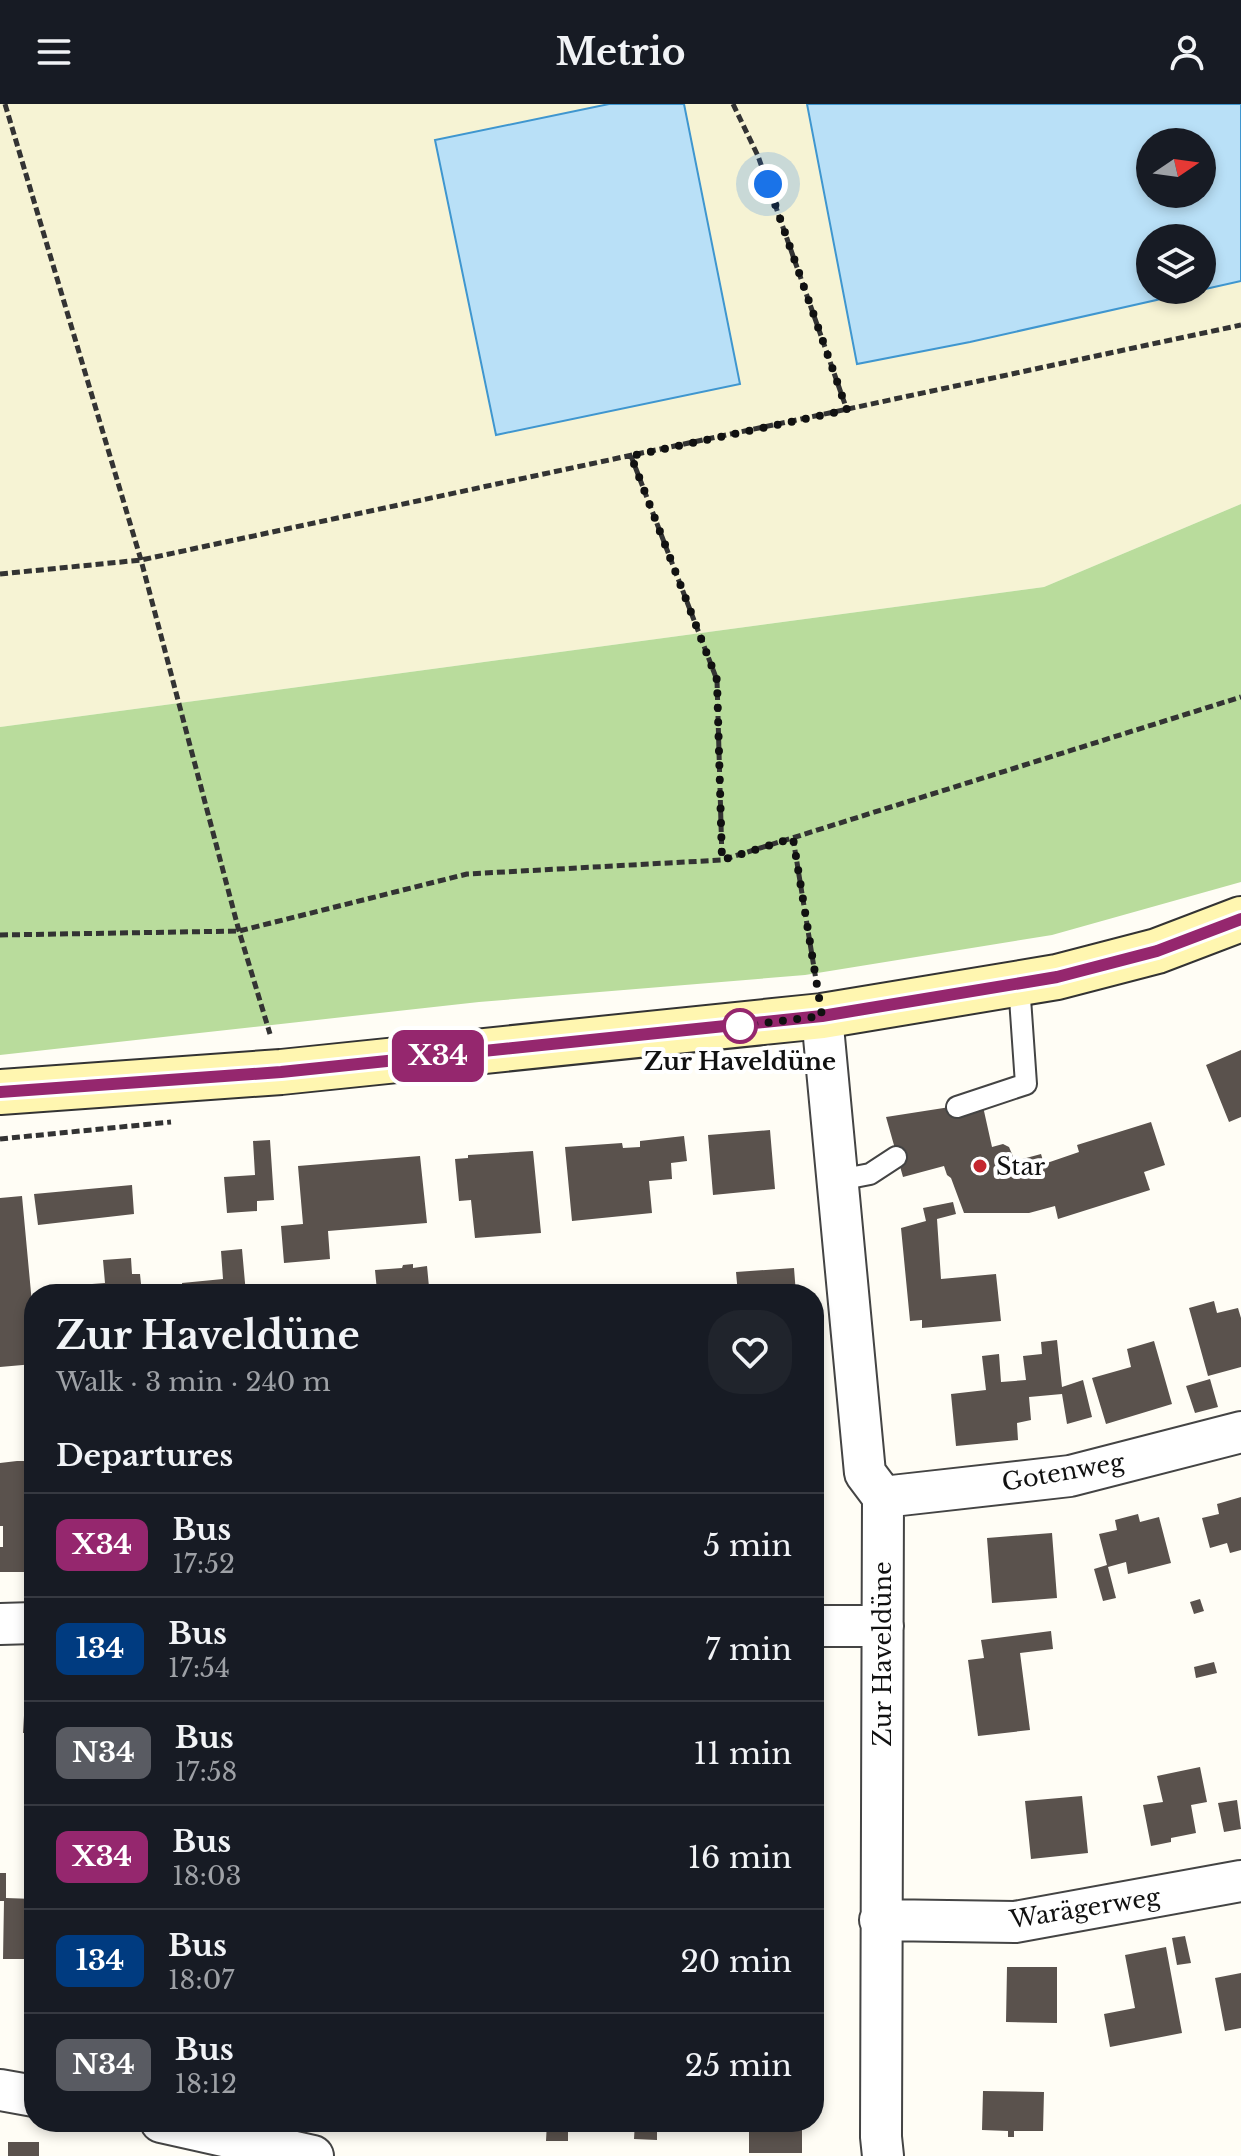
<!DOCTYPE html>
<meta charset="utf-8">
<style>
body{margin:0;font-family:"Libre Baskerville",serif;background:#20242c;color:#f1f3f6;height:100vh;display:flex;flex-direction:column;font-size:30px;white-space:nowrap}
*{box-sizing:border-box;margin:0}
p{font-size:26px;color:#9ea1a6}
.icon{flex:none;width:44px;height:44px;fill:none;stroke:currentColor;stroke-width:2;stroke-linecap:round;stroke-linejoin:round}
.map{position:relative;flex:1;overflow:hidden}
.details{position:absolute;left:24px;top:1180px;width:800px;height:848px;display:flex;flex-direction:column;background:#171b24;border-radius:32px;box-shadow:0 4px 12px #0003}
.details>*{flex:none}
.badge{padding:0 16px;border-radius:12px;font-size:28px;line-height:52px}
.needle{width:52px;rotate:77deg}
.controls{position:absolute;left:1136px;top:24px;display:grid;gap:16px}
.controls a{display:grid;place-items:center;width:80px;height:80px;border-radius:50%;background:#171b24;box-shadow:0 4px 12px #0003;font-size:40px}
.you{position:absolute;width:40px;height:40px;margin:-20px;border:6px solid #fff;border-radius:50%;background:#1a73e8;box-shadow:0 0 0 12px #1a73e833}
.map>.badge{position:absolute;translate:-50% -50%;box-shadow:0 0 0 4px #fff}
h2{padding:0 32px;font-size:30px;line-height:72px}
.round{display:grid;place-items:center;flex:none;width:84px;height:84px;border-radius:32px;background:#20242c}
.overview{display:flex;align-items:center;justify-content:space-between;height:136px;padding:0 32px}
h1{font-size:38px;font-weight:700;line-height:60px}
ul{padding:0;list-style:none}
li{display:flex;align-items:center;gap:24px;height:104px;padding:0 32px;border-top:2px solid #363941}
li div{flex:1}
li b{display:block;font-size:30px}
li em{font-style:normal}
li .badge{min-width:88px;font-weight:700;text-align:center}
header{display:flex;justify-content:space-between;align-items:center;height:104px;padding:0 32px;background:#171b24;font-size:36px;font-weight:700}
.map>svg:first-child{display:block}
</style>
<header><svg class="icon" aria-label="menu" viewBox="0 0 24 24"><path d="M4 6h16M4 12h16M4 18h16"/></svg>Metrio<svg class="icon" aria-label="person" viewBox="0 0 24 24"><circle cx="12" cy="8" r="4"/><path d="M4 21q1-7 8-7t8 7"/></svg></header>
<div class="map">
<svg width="1241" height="2052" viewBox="0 0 1241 2052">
<rect width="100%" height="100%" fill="#fffdf5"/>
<path fill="#f6f3d4" d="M0,0H609L435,37L497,331L740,280L684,0H807L857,260L970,238L1241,177V400L1044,483L0,623Z"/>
<path fill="#b9dc9c" d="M1241,400V778L1052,831L805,871L479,898L0,951V623L1044,483Z"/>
<path fill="#b9e0f7" stroke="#3f96cf" stroke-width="2" fill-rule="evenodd" d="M609,0H684L740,280L496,331L435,36Z
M807,0H1241V177L970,238L857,260ZM1150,38H1202V90H1150ZM1150,134H1202V186H1150Z"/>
<path fill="#5a524d" d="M1241,946V1013L1229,1018L1206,961Z
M982,998L992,1043L1003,1040L1009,1043L1015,1057L1041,1050L1044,1060L1079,1048L1077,1041L1151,1018L1165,1061L1144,1068L1150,1086L1058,1115L1055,1102L1029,1109H964L951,1074L947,1071L944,1062L903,1073L886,1013Z
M770,1026L775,1085L713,1091L708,1031Z
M684,1032L687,1057L671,1059L672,1075L649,1077L652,1109L572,1117L565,1043L622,1039L623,1044L640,1043V1037Z
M270,1036L274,1096L257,1097V1107L227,1109L224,1073L255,1071L253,1037Z
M533,1047L541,1129L475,1134L471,1096L459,1097L455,1055L468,1054V1051Z
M420,1052L427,1119L328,1127L330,1155L284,1159L281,1122L303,1120L298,1062Z
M132,1081L134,1110L38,1121L34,1090Z
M22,1092L34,1221V1260L0,1263V1094Z
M953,1098L956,1110L937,1115L941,1175L996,1170L1001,1217L922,1224V1216L910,1217L901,1124L926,1117L923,1104Z
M242,1145L246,1190H183L182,1179L223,1175L221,1147Z
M131,1154L132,1170H140L142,1190H93L92,1180L105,1179L103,1156Z
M413,1160V1164L427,1162L429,1183L442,1182L443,1190H386V1186L377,1187L375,1166L402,1164L403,1161Z
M794,1164L796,1190H738L736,1168Z
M1214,1197L1217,1209L1238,1204L1241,1214V1263L1208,1272L1189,1204Z
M1057,1236L1062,1283L1083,1276L1092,1313L1067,1320L1062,1290L1029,1293L1031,1316L1017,1319L1018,1336L956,1342L951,1290L986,1286L982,1252L999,1250L1001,1278L1026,1276L1023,1252L1042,1250L1041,1238Z
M1154,1237L1172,1300L1106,1320L1092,1274L1131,1263L1127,1245Z
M1210,1275L1218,1303L1195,1309L1186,1282Z
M17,1357H34V1468H0V1443H3V1422H0V1359Z
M1241,1393V1446L1230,1449L1227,1439L1210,1444L1202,1414L1219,1410L1217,1400Z
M1138,1410L1140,1418L1159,1413L1171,1459L1128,1470L1126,1458L1108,1463L1116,1494L1103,1497L1094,1465L1107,1461L1099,1430L1117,1426L1115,1416Z
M1052,1429L1057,1494L992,1499L987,1434Z
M1200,1495L1204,1507L1194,1510L1190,1498Z
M1051,1527L1053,1545L1020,1549L1030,1626L978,1632L968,1556L984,1554L981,1536Z
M1214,1558L1217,1569L1196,1574L1194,1563Z
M27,1560H34V1629H23Z
M1200,1663L1207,1698L1191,1701L1196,1729L1171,1734V1738L1151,1742L1143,1701L1163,1698L1157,1672Z
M1082,1692L1088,1749L1031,1755L1025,1697Z
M1237,1696L1241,1725L1224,1728L1218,1699Z
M0,1769H6V1794L34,1795V1842H29V1855H3L4,1797H0Z
M1185,1832L1191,1859L1177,1861L1172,1834Z
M1166,1843L1182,1929L1110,1943L1104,1910L1135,1904L1125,1851Z
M1007,1863H1057V1919L1006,1918Z
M1241,1869V1924L1225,1927L1215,1874Z
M983,1987L1044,1988L1043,2027H1014V2033H1008V2027L982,2026Z
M547,2018H568V2037H546Z
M635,2018H657V2036L634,2035Z
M741,2018H802V2049H749V2023Z
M8,2038H39V2052H8Z"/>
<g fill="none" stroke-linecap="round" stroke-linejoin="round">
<defs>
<path id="service" d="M957,1003L1026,980L1019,880
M839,1076L870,1070L896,1053"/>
<path id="minor" d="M822,912L865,1369L883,1393L881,2033L883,2052
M883,1393L1070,1372L1241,1328
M0,1520L34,1519
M814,1522H883
M880,1816L1015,1818L1241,1777
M0,1986L34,1992
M161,2018L313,2052"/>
<path id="secondary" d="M0,988L281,968L822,912L1057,873L1157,847L1241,815"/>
</defs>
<use href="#service" stroke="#444" stroke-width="24"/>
<use href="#minor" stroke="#444" stroke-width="44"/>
<use href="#secondary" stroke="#333" stroke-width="48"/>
<path stroke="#333" stroke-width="5" stroke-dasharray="8 4" stroke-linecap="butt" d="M5,0L141,456L239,827L270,930
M733,0L758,52L847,306
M631,352L717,576L722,756
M0,470L141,456L1241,221
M793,734L816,876
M0,831L239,827L467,770L722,756L1241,593
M0,1035L171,1018"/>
<use href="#service" stroke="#fff" stroke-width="20"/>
<use href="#minor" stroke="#fff" stroke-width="40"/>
<use href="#secondary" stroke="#fff6b0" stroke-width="44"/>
</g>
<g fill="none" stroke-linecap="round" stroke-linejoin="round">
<defs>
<path id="line" d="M0,988L281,968L822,912L1057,873L1157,847L1241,815"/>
</defs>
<use href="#line" stroke="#fff" stroke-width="18"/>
<use href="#line" stroke="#95276e" stroke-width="12"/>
<path stroke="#111" stroke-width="8" stroke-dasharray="0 14.4" d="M740,922L822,912L793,734L722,756L717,576L631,352L847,306L768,80"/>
</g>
<circle fill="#fff" stroke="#95276e" stroke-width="4" cx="740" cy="922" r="16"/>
<circle fill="#c4262e" stroke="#fff" stroke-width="3" cx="980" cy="1062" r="8"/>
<g text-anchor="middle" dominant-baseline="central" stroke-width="8" stroke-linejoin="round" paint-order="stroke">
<g font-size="24" font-weight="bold" fill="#111" stroke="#fff">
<text x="740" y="957">Zur Haveldüne</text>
</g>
<g font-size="24" fill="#111" stroke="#fff" text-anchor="start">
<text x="996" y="1062">Star</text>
</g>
<g font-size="24" fill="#111" stroke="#fff">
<text transform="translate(1063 1368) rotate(-10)">Gotenweg</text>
<text transform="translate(882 1550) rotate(-90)">Zur Haveldüne</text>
<text transform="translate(1085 1804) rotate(-9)">Warägerweg</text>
</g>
</g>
</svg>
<div class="controls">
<a><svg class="needle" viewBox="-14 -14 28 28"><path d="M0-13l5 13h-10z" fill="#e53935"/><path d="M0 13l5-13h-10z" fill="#9ea1a6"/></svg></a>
<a><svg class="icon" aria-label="layers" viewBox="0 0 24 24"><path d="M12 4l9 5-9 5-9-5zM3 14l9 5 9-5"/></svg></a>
</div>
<div class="you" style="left:768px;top:80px"></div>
<b class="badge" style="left:438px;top:952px;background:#95276e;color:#fff">X34</b>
<section class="details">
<div class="overview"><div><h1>Zur Haveldüne</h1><p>Walk · 3 min · 240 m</p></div><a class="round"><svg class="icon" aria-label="heart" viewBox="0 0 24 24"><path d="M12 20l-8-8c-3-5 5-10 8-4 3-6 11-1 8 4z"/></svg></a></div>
<h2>Departures</h2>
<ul>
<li><span class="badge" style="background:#95276e;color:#fff">X34</span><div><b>Bus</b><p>17:52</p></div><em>5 min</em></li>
<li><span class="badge" style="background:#003b80;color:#fff">134</span><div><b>Bus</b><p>17:54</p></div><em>7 min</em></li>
<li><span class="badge" style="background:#595b62;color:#fff">N34</span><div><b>Bus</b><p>17:58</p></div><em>11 min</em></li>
<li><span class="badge" style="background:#95276e;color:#fff">X34</span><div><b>Bus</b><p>18:03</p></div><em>16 min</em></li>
<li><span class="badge" style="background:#003b80;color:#fff">134</span><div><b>Bus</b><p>18:07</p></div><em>20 min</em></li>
<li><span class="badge" style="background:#595b62;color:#fff">N34</span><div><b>Bus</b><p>18:12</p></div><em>25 min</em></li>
</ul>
</section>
</div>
